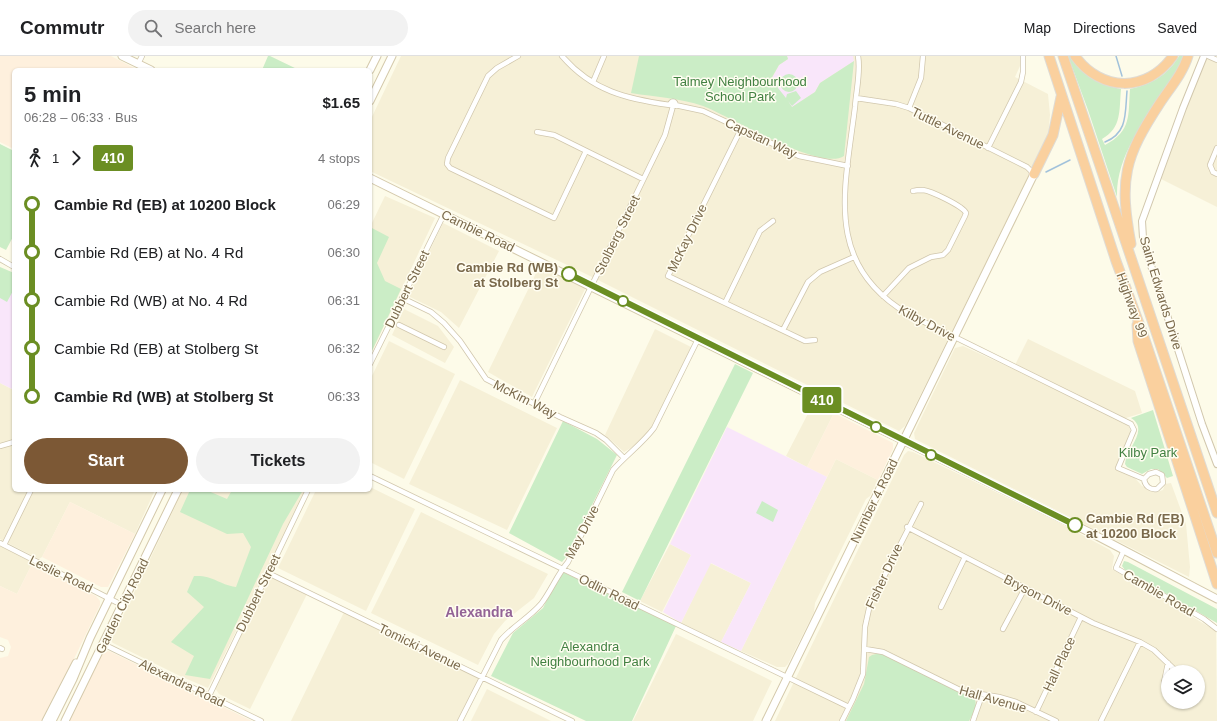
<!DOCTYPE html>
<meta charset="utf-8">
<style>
body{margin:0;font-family:Helvetica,sans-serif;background:#f2f2f2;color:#202124;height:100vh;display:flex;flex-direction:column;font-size:15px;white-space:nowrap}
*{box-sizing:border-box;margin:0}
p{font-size:13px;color:#757577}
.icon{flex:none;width:22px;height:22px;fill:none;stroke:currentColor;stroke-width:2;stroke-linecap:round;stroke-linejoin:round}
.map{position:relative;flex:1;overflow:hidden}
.drawer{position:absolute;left:12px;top:12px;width:360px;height:424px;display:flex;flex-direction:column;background:#fff;border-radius:6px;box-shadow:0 1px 3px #0004}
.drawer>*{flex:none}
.badge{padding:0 8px;border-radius:3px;font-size:14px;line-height:26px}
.buttons{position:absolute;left:1161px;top:609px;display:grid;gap:8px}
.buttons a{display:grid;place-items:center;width:44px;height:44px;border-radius:50%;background:#fff;box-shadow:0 1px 3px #0004;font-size:20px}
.map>.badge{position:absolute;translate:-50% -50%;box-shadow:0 0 0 2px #fff}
.legs{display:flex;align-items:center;gap:6px;height:44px;padding:0 12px;font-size:13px}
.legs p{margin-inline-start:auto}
.overview{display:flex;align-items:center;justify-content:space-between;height:68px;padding:0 12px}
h1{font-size:22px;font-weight:800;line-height:30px}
.action{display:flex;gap:8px;margin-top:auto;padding:8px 12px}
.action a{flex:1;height:46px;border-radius:24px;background:#7c5835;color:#fff;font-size:16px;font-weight:800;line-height:46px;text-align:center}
.action a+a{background:#f2f2f2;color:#202124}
ul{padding:0 12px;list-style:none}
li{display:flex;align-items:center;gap:14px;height:48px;font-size:15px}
li i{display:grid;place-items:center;width:6px;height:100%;margin:0 5px;background:currentColor}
li i::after{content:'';width:10px;height:10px;margin:-5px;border:3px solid;border-radius:50%;background:#fff}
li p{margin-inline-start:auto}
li:first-child i{background:linear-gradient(#0000 50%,currentColor 0)}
li:last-child i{background:linear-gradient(currentColor 50%,#0000 0)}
header{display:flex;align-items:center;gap:24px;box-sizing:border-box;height:56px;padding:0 20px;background:#fff;border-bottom:1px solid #e0e0e0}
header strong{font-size:19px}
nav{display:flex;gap:22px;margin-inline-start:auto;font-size:14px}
.search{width:280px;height:36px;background:#f2f2f2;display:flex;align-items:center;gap:10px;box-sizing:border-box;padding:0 14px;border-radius:22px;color:#757577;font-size:15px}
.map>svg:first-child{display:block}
</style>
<header>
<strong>Commutr</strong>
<div class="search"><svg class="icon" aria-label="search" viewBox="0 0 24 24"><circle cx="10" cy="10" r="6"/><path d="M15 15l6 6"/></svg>Search here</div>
<nav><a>Map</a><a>Directions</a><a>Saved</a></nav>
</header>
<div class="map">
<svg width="1217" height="665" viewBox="0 0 1217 665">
<rect width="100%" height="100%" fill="#fdfbe9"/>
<path fill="#f6f0d7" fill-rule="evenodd" d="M401,0H1021L1020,10L1015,21L1048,38L1050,59L1048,81L905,370L899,375L584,217L370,115V65Z
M1205,1L1217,7V151L1161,123Z
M385,140L435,162L370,300V171Z
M443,167L499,195L459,272L441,256L408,240Z
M541,207L587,229L532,341L488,316Z
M404,253L438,270L454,291L445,307L392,279Z
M655,273L691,291L651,374L641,386L624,396L605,379Z
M1028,283L1135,335L1142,357L1126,362L1133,382L1119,413L1133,420L1142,430L1157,436L1163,434L1165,428L1171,427L1186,468L1190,511L1189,521L915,383L914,377L955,292L963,290L1013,313Z
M389,285L455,318L404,423L370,406V324Z
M460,324L557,372L507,474L409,428Z
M0,327L14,334V434H155L135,478L70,446L42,501L39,503L0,483Z
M814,346L834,357L807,411L786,400Z
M908,395L913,396L1056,465L1110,494L1114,500L1112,513L1216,575L1217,665H775L904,399ZM1168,616H1198V646H1168Z
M836,403L878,424L870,440L866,443L815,547L814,556L788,608L785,611H777L741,595Z
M370,431L415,453L366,555L278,512L316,434H370Z
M183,434H306L208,632L180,620L113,587L111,585Z
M421,456L548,518L534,542L505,565L494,578L478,609L371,557Z
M670,488L691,499L662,556L640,545Z
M0,490L28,504L32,508L17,538L0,530Z
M710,507L751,527L721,586L681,567Z
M268,517L308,536L250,653L219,638L215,632Z
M346,552L482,621L459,665H291Z
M676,578L772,625L753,665H633Z
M487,633L551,665H471Z"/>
<path fill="#fef0dd" d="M0,0H111L138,14H14V93L0,86Z
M834,357L893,387V393L878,424L836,403L827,421L807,411Z
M70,446L135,478L108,531H101L42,501Z
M32,508L96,540L100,545V549L44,665H0V602L8,600L11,591L8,584L0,581V530L17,538Z
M108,595L111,596L252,665H68L100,600Z"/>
<path fill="#f9e6fa" d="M787,0H853L854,5L820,27L815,36L792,51L771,24L779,9L788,3Z
M0,212L14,219V334L0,327Z
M727,371L827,421L741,595L721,586L751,527L711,507L681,567L663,556L691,499L670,488Z"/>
<path fill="#cbedc6" d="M268,0H270L299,14H262Z
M639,0H787L788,3L779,9L771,23L777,27L778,32L786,42L787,38L796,35L801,42L792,50L788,45L792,51L815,36L820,27L854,5L844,100C820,116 730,60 703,50C680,42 655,41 631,37Z
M1068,0H1071C1082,18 1100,29 1121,33C1119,54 1122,72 1102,83L1105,89C1132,75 1128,59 1130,33C1152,28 1168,19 1179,0H1183C1179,13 1171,24 1164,35C1143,67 1116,101 1117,141L1088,54Z
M780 27a9 9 0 1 1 18 0a9 9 0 1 1-18 0Z
M0,88L14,95V179L6,194L0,191Z
M370,171L389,181L377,207L385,225L401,233L370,299Z
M0,211L14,217V233L7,246L0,242Z
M735,308L753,317L640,545L622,536Z
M1153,354L1173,420L1167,422L1158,413H1151L1142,418L1127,411L1125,408C1126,392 1150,374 1131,362Z
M563,365L597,383L617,399L566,501L562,506L509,477Z
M190,434H206L227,443L232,434H303L283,468L210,623L185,619L194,600L171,586L204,551L187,536L194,520C213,519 218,528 236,531L251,491L243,477L227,478L180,456Z
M762,445L778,454L773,466L756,457Z
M1124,505L1128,506L1217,553V567L1125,514L1122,510Z
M561,515L676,570L632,665H586L491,620L513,577L543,552Z
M881,597L961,637L975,641L976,652L969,665H846L864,628L869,601L872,599Z"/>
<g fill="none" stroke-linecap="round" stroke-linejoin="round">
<path stroke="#a2c2db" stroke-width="1.5" d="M1116,0L1122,20
M1105,86C1128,77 1125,57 1127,35
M1046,116L1070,104"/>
<defs>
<path id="minor" d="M518,0L497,12L488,20L448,102L447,108L450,112L554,162L586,95
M562,0C592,35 627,43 670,49
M858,0C861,16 856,35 855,51C845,133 823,208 908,258L1131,368L1134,374L1118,412L1144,423C1145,430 1150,434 1157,433L1163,427L1162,419L1156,416L1149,418L1144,423
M1208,0L1217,4
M138,8L142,0
M593,26L604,0
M856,42L896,48L909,52L1027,111L1034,118
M670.5 48a2.5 2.5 0 1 1 5 0a2.5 2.5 0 1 1-5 0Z
M675,49L703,55L799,100L848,110
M909,52L921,22L923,0
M741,73L668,220L805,285L815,284
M537,76L554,79L643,123
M988,92L1021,26L1023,16V0
M1217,92L1210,109L1213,116L1217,118
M0,203L14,211
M883,240L909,212L931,201L943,199L948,194L965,160L966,157C963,150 931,135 923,134C920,134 916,134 913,135
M402,242L431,256L444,267L460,285L486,323L560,361L596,377L606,384L623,401
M725,247L760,175L773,165
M399,269L444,291
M783,274L808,226L820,216L854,201
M370,308L444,158
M534,348L665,79L673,50
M0,390L14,386
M370,420L849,651
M907,471L1093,567L1140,586L1154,594L1177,616
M0,487L122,549
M4,489L31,434
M1124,494L1116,512L1204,563L1217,573
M268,517L572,665
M941,551L965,501
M1003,573L1025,532
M103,588L261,665
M0,592L2,593
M865,593L883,596L962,635L999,641L1016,646L1056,665
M1168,607L1164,626L1168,632
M209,640L308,434
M1036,656L1081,561
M460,665L501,584C513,570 529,562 541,548C551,535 557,519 568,506L613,414C626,399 642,388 654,372L698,283
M842,665L853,643L863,618L865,571L870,548L921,448
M973,665L982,639
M1101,665L1140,586"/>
<path id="tertiary" d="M1204,0L1183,52L1142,165L1143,182L1147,197L1202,368L1217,408"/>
<path id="secondary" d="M122,0L151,14
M370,14L377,0
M370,45L392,0
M370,122L1095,479L1217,543
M46,665L76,607
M52,665L73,623L90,582L162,434
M65,665L178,434
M766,665L1034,118"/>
<path id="motorway" d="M1049,0L1116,205L1144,281L1217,497
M1063,0L1217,457
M1075,0C1101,36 1147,37 1173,0
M1034,118L1053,79L1061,41
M1131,188C1119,123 1124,102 1160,47C1170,32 1183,17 1188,0
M1137,269L1138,285L1217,528"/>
</defs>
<use href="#minor" stroke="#d1c7ad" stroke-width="6"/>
<use href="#tertiary" stroke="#d1c7ad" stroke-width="8"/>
<use href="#secondary" stroke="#d4c9ab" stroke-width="9"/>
<use href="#motorway" stroke="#dfdbd4" stroke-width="11"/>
<use href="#minor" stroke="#fff" stroke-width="4.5"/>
<use href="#tertiary" stroke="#fff" stroke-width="6"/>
<use href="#secondary" stroke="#fff" stroke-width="7"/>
<use href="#motorway" stroke="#fad09e" stroke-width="9"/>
</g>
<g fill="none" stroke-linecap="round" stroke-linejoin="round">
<defs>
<path id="line-1" d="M569,218L1075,469"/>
</defs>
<use href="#line-1" stroke="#fff" stroke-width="9"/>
<use href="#line-1" stroke="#6b8e23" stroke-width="6"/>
</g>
<g fill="#fff" stroke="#6b8e23" stroke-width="2">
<circle cx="569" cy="218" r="7"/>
<circle cx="623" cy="245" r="5"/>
<circle cx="876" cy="371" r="5"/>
<circle cx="931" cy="399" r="5"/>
<circle cx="1075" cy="469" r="7"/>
</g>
<g text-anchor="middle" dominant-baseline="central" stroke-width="3" stroke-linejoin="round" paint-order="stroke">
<g font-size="13" fill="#428142" stroke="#fffdf1">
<text x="740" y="25">Talmey Neighbourhood<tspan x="740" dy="15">School Park</tspan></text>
<text x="1148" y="396">Kilby Park</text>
<text x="590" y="590">Alexandra<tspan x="590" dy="15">Neighbourhood Park</tspan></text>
</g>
<g font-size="13" fill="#7a694b" stroke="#fffdf1">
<text transform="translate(948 72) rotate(26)">Tuttle Avenue</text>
<text transform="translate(761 82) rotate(25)">Capstan Way</text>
<text transform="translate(478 175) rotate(26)">Cambie Road</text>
<text transform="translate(617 179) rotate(-64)">Stolberg Street</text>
<text transform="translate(687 182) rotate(-64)">McKay Drive</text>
<text transform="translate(407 233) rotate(-64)">Dubbert Street</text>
<text transform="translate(1161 237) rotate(73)">Saint Edwards Drive</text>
<text transform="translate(1132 249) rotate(70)">Highway 99</text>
<text transform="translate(927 267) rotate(28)">Kilby Drive</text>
<text transform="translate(525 343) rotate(27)">McKim Way</text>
<text transform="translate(874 445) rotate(-64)">Number 4 Road</text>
<text transform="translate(582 476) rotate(-63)">May Drive</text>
<text transform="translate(61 518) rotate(26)">Leslie Road</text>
<text transform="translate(884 520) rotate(-65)">Fisher Drive</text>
<text transform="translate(609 536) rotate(26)">Odlin Road</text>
<text transform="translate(258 537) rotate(-64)">Dubbert Street</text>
<text transform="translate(1159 537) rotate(30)">Cambie Road</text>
<text transform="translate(1038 539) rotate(27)">Bryson Drive</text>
<text transform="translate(122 550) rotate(-64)">Garden City Road</text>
<text transform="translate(420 591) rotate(26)">Tomicki Avenue</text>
<text transform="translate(1059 608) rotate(-65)">Hall Place</text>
<text transform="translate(182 627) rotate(26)">Alexandra Road</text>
<text transform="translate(993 643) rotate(16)">Hall Avenue</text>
</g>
<g font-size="13" font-weight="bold" fill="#7a694b" stroke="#fffdf1" text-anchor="end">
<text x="558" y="211">Cambie Rd (WB)<tspan x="558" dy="15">at Stolberg St</tspan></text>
<text x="1086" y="462" text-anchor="start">Cambie Rd (EB)<tspan x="1086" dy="15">at 10200 Block</tspan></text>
</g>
<g font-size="14" font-weight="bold" fill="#936396" stroke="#fffdf1">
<text x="479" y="556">Alexandra</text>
</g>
</g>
</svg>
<div class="buttons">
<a><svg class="icon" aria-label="layers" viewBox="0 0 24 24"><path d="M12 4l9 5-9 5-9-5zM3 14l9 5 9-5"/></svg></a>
</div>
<b class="badge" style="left:822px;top:344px;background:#6b8e23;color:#fff">410</b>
<section class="drawer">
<div class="overview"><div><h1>5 min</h1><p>06:28 – 06:33 · Bus</p></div><b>$1.65</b></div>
<div class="legs"><svg class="icon" aria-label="walk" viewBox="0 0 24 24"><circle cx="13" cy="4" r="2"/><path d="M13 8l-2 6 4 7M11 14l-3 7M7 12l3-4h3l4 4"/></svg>1<svg class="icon" aria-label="forward" viewBox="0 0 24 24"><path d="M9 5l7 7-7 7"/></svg><b class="badge" style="background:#6b8e23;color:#fff">410</b><p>4 stops</p></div>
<ul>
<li><i style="color:#6b8e23"></i><b>Cambie Rd (EB) at 10200 Block</b><p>06:29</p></li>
<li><i style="color:#6b8e23"></i><span>Cambie Rd (EB) at No. 4 Rd</span><p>06:30</p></li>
<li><i style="color:#6b8e23"></i><span>Cambie Rd (WB) at No. 4 Rd</span><p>06:31</p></li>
<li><i style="color:#6b8e23"></i><span>Cambie Rd (EB) at Stolberg St</span><p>06:32</p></li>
<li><i style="color:#6b8e23"></i><b>Cambie Rd (WB) at Stolberg St</b><p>06:33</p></li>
</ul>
<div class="action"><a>Start</a><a>Tickets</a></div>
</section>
</div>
